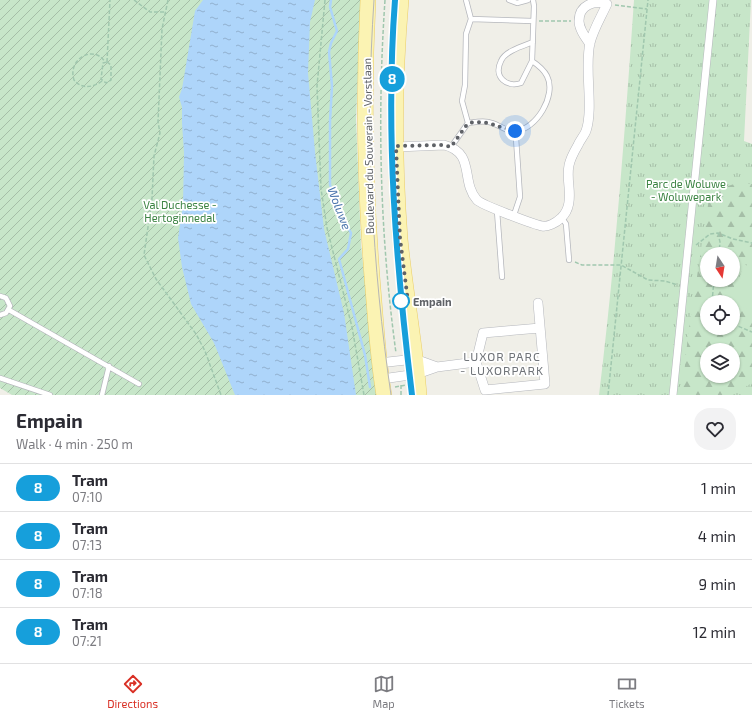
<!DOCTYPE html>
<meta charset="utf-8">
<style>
body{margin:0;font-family:"Exo 2",sans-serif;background:#f2f2f3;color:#2b2b33;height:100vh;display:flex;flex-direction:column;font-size:15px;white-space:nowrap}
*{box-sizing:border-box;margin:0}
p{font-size:13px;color:#7c7c81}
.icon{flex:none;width:22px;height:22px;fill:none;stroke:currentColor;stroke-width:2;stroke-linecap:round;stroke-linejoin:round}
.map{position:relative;height:395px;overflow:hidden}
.drawer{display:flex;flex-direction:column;background:#fff;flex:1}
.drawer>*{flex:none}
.badge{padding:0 8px;border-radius:13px;font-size:14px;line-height:26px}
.needle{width:26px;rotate:168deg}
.buttons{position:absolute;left:700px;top:247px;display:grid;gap:8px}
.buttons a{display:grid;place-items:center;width:40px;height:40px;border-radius:50%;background:#fff;box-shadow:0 1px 3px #0004;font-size:20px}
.you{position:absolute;width:20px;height:20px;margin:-10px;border:3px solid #fff;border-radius:50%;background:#1a73e8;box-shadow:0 0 0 6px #1a73e833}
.map>.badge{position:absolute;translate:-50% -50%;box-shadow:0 0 0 2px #fff}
.round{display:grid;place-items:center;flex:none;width:42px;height:42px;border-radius:16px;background:#f2f2f3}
.overview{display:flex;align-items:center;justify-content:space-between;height:68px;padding:0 16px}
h1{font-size:19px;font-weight:700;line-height:30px}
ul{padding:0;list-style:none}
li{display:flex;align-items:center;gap:12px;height:48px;padding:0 16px;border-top:1px solid #e1e1e2}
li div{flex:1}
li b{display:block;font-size:15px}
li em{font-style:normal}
li .badge{min-width:44px;font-weight:700;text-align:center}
.dock{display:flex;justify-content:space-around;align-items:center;height:56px;border-top:1px solid #e1e1e2;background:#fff;font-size:11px;color:#7c7c81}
.dock a{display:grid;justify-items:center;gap:2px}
.dock .current{color:#d93025}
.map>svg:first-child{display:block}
</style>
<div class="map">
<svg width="752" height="395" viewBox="0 0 752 395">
<defs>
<pattern id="grass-tufts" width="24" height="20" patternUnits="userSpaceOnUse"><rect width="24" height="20" fill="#c7e6c9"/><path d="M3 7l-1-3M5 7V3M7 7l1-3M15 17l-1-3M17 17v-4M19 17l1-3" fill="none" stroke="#a5bea7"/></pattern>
<pattern id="forest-firs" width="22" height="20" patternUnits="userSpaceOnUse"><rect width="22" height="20" fill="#c7e6c9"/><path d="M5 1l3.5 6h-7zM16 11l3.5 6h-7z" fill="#a5bea7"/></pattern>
<pattern id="garden-furrows" width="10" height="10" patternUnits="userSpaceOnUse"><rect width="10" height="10" fill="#c7e6c9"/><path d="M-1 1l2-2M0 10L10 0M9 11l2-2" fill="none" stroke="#a5bea7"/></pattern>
<pattern id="water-ripples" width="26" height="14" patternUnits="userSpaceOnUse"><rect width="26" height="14" fill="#aed5fa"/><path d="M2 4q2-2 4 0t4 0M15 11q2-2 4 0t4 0" fill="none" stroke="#91b0ce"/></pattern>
</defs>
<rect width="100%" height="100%" fill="#f0efe8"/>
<path fill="url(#grass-tufts)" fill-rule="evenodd" d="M634,0H751L744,141L752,144V395H599C615,264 625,132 634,0ZM707,254H733V280H707ZM707,302H733V328H707ZM707,350H733V376H707Z"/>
<path fill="url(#forest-firs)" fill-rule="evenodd" d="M737,183L752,184V249L727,302H707V328H733V306L752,316V383L730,395H682L688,335L710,192ZM707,254H733V280H707ZM707,350H733V376H707Z"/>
<path fill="url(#garden-furrows)" d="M0,0H361L356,119L361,245L377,395H12L0,388Z"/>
<path fill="#c7e6c9" d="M752,254V312L729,300Z"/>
<path fill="url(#water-ripples)" d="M203,0H315L310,22L308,73L315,152L324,229L344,313L356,395H235L214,343L191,304L182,267L178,238L183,205L184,153L182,123V107L179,97L182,89L195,11Z"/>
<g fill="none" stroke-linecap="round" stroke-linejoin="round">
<path stroke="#aed5fa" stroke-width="2.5" d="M331,0L330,7L337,31L331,43L329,52L332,86L330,121V185L338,202L342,217L351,233L348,249L339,259L365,355L370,387"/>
<defs>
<path id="service" d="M466,0L471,19L466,34L465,85L462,101L468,123C476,122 485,120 492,123C500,125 506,132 515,131C536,130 557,95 547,76C544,70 538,65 532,61L534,6L533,0
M509,0L517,3L528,0
M471,19L533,21
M532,61L521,83C507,88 493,77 501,61C505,51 523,46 533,42
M451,147L468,123
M497,211L502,277
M514,215L520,197L516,138
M562,218L566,224L569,260
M0,296L6,298L10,306L6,313L0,315
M9,310L139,384
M0,378L50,395
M102,395L109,366"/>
<path id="pedestrian" d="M673,395L713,0"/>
<path id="minor" d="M397,147L444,145C476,153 460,181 477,200C482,205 535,225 542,226C548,227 556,223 561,218C570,210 570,198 569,187C567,168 568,162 578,145C580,140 584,136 586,131C594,107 584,68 590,43C593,30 601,17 607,4C594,0 579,5 579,21C579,29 585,37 590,44
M538,303L545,384L485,390L476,362L483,333L540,328
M379,363L415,359L437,367L417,374L382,379
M437,367L476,362"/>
<path id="primary" d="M368,0C363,97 365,192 373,289C376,324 378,360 384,395
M401,0C394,79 394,160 400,239C405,291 415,343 419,395"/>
</defs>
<use href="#service" stroke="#b5b7bc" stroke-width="6"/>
<use href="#pedestrian" stroke="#b5b7bc" stroke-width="8"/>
<use href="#minor" stroke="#b5b7bc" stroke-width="10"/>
<use href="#primary" stroke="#eacd68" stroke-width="16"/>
<path stroke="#a0c7ae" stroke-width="1.5" stroke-dasharray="4 2" stroke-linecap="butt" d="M134,0L150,12H166
M168,0L162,29L158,122L160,133L154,156L152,199L144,255L156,279L196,334L205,351L221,395
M325,0L317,86L321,189L327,228L352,327L364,395
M385,0C377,118 380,236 396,353
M615,5L647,9
M539,21H571
M107,62L110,0
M107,62L111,65V80L106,83L101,79L103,63Z
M102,81C93,88 81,89 74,80C67,59 94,44 105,62
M718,233L720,242L719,254
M696,245L710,234L718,233L733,239L752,243
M575,262L582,265H621L648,280L665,281L678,285
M712,302L714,280
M733,324L752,332
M401,385V395
M395,387L407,385
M608,395L648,0"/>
<use href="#service" stroke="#fff" stroke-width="4.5"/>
<use href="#pedestrian" stroke="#fff" stroke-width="7"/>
<use href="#minor" stroke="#fff" stroke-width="9"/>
<use href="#primary" stroke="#fbf3b3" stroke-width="15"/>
<path stroke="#b6b6b7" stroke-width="1" d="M374,0C365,131 372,265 391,395
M395,0C385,132 396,264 412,395"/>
</g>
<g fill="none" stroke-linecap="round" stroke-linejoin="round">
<defs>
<path id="line" d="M395,0C385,132 396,264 412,395"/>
</defs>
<use href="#line" stroke="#fff" stroke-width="9"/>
<use href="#line" stroke="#169fdb" stroke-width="6"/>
<path stroke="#5f6267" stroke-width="4" stroke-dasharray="0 7.2" d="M401,301L408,302L400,238L396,146L444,145L451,147L468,123C492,120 494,127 515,131"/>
</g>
<circle fill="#fff" stroke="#169fdb" stroke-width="2" cx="401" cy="301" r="8"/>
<g text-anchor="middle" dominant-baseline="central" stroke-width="3.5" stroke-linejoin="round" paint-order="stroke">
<g font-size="11" fill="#5f6267" stroke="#fff">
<text transform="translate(368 146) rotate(-91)">Boulevard du Souverain - Vorstlaan</text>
</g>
<g font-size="11" fill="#3b8342" stroke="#fff">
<text x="686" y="183">Parc de Woluwe<tspan x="686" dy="13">- Woluwepark</tspan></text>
<text x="180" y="204">Val Duchesse -<tspan x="180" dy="13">Hertoginnedal</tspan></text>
</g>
<g font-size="11" font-weight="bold" fill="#5f6267" stroke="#fff" text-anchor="start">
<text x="413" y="301">Empain</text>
</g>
<g font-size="12" font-style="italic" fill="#4b75ad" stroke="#fff">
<text transform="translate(340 208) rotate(69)">Woluwe</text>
</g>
<g font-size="12" letter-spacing="1" fill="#707479" stroke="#fff">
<text x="502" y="356">LUXOR PARC<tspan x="502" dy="14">- LUXORPARK</tspan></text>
</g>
</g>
</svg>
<div class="buttons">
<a><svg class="needle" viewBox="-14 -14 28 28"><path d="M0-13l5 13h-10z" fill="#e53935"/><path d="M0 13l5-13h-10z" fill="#7c7c81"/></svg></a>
<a><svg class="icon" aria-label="locate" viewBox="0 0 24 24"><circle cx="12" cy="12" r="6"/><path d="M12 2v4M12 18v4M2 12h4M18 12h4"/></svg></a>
<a><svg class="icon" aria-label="layers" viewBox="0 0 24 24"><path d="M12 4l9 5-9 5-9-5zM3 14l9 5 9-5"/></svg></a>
</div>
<div class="you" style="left:515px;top:131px"></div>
<b class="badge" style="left:392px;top:79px;background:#169fdb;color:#fff">8</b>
</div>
<section class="drawer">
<div class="overview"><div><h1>Empain</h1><p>Walk · 4 min · 250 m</p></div><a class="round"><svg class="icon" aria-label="heart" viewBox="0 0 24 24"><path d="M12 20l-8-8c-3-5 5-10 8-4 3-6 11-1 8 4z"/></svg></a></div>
<ul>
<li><span class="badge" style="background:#169fdb;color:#fff">8</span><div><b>Tram</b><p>07:10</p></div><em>1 min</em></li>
<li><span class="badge" style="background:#169fdb;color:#fff">8</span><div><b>Tram</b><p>07:13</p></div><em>4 min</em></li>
<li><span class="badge" style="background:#169fdb;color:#fff">8</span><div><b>Tram</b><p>07:18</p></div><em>9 min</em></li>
<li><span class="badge" style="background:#169fdb;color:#fff">8</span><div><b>Tram</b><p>07:21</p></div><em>12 min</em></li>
</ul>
</section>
<nav class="dock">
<a class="current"><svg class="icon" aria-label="directions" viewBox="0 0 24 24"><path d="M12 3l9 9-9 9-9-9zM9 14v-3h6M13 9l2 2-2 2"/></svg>Directions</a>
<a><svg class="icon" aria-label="map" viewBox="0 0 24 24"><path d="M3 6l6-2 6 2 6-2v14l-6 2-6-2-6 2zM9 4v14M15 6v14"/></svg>Map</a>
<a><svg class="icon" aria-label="tickets" viewBox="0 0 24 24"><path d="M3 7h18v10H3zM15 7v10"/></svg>Tickets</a>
</nav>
